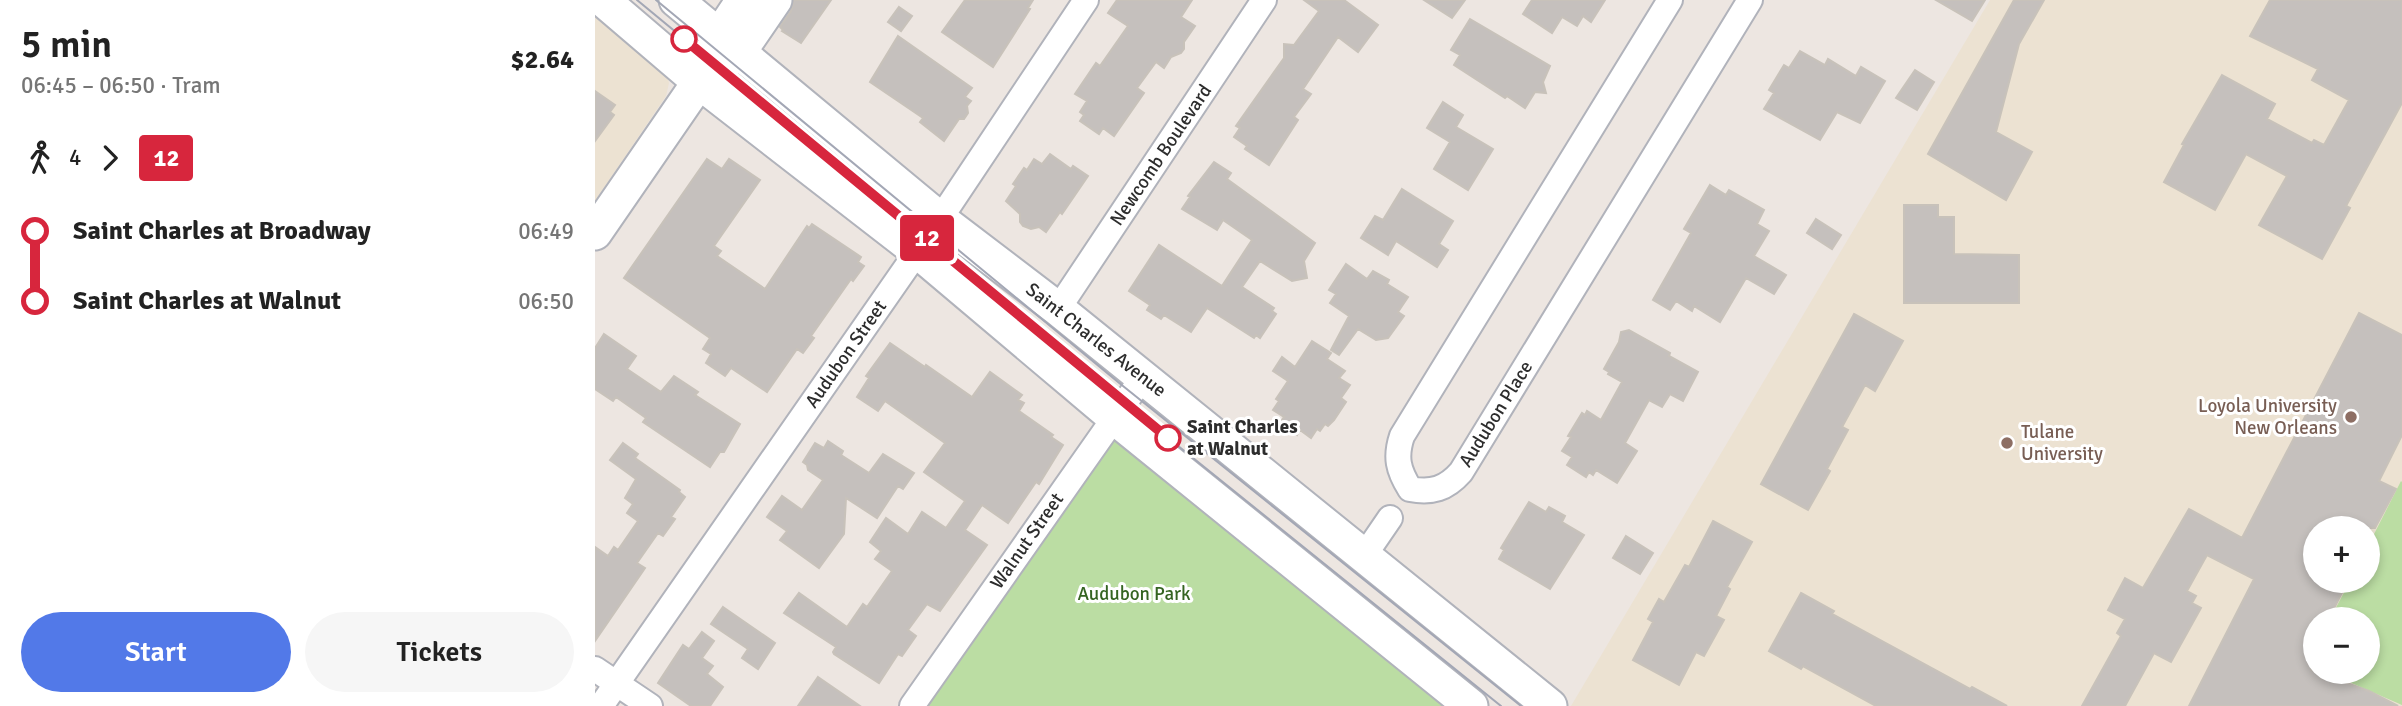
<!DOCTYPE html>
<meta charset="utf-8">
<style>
body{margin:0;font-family:Signika,sans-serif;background:#f6f6f6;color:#222;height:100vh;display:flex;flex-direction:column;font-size:26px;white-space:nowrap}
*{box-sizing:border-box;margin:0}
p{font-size:23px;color:#767676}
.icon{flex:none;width:38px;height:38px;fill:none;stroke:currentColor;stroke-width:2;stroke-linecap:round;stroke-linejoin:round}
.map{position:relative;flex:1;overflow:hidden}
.sheet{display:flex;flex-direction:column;background:#fff;width:595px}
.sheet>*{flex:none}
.badge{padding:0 14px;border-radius:5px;font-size:24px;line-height:46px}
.controls{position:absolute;left:1708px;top:516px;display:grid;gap:14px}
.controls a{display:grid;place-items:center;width:77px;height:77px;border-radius:50%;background:#fff;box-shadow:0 4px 10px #0003;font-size:35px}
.map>.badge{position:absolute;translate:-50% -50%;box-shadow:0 0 0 4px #fff}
.legs{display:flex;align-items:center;gap:10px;height:77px;padding:0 21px;font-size:23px}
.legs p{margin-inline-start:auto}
.overview{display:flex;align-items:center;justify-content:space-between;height:119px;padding:0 21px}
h1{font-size:38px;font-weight:600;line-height:52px}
.button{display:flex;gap:14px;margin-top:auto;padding:14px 21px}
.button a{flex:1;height:80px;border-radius:42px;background:#5279e8;color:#fff;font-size:28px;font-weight:600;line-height:80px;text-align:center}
.button a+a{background:#f6f6f6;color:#222}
ul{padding:0 21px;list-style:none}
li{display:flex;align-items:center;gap:24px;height:70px;font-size:26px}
li i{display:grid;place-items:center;width:10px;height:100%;margin:0 9px;background:currentColor}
li i::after{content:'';width:18px;height:18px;margin:-9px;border:5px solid;border-radius:50%;background:#fff}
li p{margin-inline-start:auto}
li:first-child i{background:linear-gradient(#0000 50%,currentColor 0)}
li:last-child i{background:linear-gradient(currentColor 50%,#0000 0)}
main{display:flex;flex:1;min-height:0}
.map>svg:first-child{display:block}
</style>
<main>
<section class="sheet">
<div class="overview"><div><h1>5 min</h1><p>06:45 – 06:50 · Tram</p></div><b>$2.64</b></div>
<div class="legs"><svg class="icon" aria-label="walk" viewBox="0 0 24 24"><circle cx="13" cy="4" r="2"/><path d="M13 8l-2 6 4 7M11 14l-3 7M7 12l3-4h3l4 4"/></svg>4<svg class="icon" aria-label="forward" viewBox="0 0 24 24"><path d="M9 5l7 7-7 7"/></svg><b class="badge" style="background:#d7263d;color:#fff">12</b></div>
<ul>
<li><i style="color:#d7263d"></i><b>Saint Charles at Broadway</b><p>06:49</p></li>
<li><i style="color:#d7263d"></i><b>Saint Charles at Walnut</b><p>06:50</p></li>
</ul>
<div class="button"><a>Start</a><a>Tickets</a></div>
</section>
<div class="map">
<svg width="1807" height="706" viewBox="0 0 1807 706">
<rect width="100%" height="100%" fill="#ede6e1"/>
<path fill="#ece2d2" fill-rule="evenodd" d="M1395,0H1807V706H976ZM1720,528H1773V581H1720ZM1720,620H1773V672H1720Z
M0,11L71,72L74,83L71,96L0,201Z"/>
<path fill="#bbdda3" d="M516,429L857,706H320Z
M1806,481L1807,482V705L1731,672H1773V620L1735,619L1755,581H1773V546Z"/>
<path fill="#c5c0bd" stroke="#c8c2ba" stroke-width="2" d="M199,0H236L206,43L187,31L188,30L185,27L196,11Z
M370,0H438L433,8L435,9L398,67L347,32Z
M522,0H597L586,17L600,26L589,42V49L586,53L576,57L569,68L561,62L542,88L549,93L519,136L508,128L504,134L485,121L489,115L485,112L492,101L480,94L501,63L505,66L533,26L513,13Z
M709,0H749L783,25L763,52L743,37L708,89L716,94L699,117L703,120L674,165L650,149L652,146L639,137L645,128L641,126L689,58V44L699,45L724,11Z
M829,0H870L857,18Z
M937,0H1010L996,22L988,16L982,26L967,17L957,33L928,14Z
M1341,0H1390L1377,21Z
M1419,0H1449L1424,44L1401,132L1437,152L1411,200L1333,154Z
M1675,0H1807V103L1751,206L1755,208L1727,259L1664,225L1692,176L1651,154L1620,210L1569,182L1589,145L1587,144L1627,75L1680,104L1672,119L1717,143L1719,140L1729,145L1754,100L1717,80L1723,69L1655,36Z
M304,7L317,16L306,31L293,22Z
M875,19L955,66L948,82L951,93L940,92L930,108L912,96L910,98L859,65L865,55L856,50Z
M303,36L377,88L370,97L376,101L372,106L373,113L369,119H364L349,141L325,122L328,118L275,82Z
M1205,51L1230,65L1233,59L1261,76L1266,67L1290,81L1265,123L1242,112L1225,140L1169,109L1179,93L1174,90L1189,65L1194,68Z
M1320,70L1339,82L1322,110L1301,98Z
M0,91L20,105L15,112L19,115L0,141Z
M848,102L868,115L861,127L898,149L873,190L839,169L855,142L832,128Z
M455,154L476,169L478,166L493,176L467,214L465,212L451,232L444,227L436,229L428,226L425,222V214L411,201L421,186L418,184L429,168L432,170L439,159L447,164Z
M112,159L127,169L134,159L165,180L119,246L126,251L122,256L170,289L212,226L214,228L217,224L266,257L263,262L269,266L258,281L256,279L216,336L219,338L208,353L202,349L172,392L136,368L130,376L111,363L116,354L108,349L115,338L29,278Z
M619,162L636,173L632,179L720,243L709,261L712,278L697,281L665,261L647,287L679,308L677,311L681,314L665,338L661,335L659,338L612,308L596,332L569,315L566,319L552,310L555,305L534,291L564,245L627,286L657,240L628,220L622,230L587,209L595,197L593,196Z
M1115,185L1131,195L1134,190L1169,210L1162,224L1174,231L1159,256L1191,275L1179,294L1151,278L1125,322L1099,306L1097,311L1081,301L1075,310L1058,300L1096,233L1089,229Z
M807,189L858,221L844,244L853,250L842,267L801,241L793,255L766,238L780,216L788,220Z
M1309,205H1343V217H1359V254L1424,255V303H1309Z
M1221,219L1246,235L1237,249L1212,233Z
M751,264L772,279L778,271L794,280L792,284L813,297L803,312L809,316L793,338L781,340L763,329L744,355L736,350L754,316L735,303L741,294L734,290Z
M1764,313L1807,335V435L1784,481L1801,489L1780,528H1720V581H1753L1733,620H1720V658L1716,670L1774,691L1803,706H1594L1659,579L1612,555L1592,591L1601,596L1597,603L1606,608L1576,662L1559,653L1530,706H1487L1526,636L1522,633L1530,619L1513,610L1530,578L1548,588L1594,509L1647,538Z
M1259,314L1308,341L1280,391L1270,385L1247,427L1253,430L1232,469L1235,471L1213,510L1166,484Z
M1034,330L1075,353L1074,356L1103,372L1088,401L1075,394L1067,407L1054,400L1030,443L1042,451L1022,483L1001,470L998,475L994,472L991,477L972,465L977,457L967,451L976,437L973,436L987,413L990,415L992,411L1006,420L1027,382L1013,374L1014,372L1009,369L1024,342L1026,332Z
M9,334L41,356L32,369L66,392L79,376L103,392L100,395L145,424L129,452H125L115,467L48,422L51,418L21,397L18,401L0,389V348Z
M717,341L736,353L732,359L750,371L744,378L755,385L746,398L751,402L739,420L733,426L730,424L725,431L722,429L716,438L705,430L702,435L685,423L689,417L678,410L684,401L681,399L693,381L678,371L687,357L700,367Z
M295,343L330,367L331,365L377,397L395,372L427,395L423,400L429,403L424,411L458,435L456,437L468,445L444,484L441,482L413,523L387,505L370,530L392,545L345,611L332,604L313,630L321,636L307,656L303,654L284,683L239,654L238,652L241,647L189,613L204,593L252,627L268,604L272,607L297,571L280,559L286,551L275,542L291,518L313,534L327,512L351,528L370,501L329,472L350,443L290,401L283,411L262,397L274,378L271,376Z
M233,441L248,451L246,455L274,473L288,454L319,473L308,489L303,486L282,518L251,498L249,534L224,568L185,540L192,531L172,517L187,496L207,510L228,480L213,470L212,465L208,462L220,443L229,448Z
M28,443L43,454L40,458L85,490L84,492L90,497L76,517L80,519L68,536L63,533L42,563L50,568L0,641V547L13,556L19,547L23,550L43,521L32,513L38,504L30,498L41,479L15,460Z
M934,502L951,512L954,507L970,516L967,522L989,535L955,589L904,559L909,550L906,548Z
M1118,521L1157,542L1132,587L1135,589L1121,616L1129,620L1109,656L1101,652L1084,685L1038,660L1058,622L1053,619L1064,599L1069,602L1090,565L1094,567Z
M1031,536L1058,553L1045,574L1018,558Z
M1206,593L1239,611L1237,614L1375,689L1377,687L1412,706H1281L1208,666L1206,669L1174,651Z
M128,607L180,643L163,669L147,658L153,649L116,624Z
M107,632L119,641L107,658L118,666L112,674L128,687L115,706H96L63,683L88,645L94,649Z
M223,677L265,706H203Z"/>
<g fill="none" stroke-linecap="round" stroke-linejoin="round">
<defs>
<path id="street" d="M1075,0L807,436C800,457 803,470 815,489C837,493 851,489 866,472L1155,0
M463,309L669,0
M769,556L795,518
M0,669L55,706
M6,706L345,219L491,0
M317,706L548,377"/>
<path id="secondary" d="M8,0L104,82L322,251L527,424L876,706
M81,0L345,219L463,309L955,706
M126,65L143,54L180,0
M0,233L104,82L124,36L148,0"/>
</defs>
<use href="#street" stroke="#b1b3bb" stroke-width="28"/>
<use href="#secondary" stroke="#b1b3bb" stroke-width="37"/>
<use href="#street" stroke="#fff" stroke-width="24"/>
<use href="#secondary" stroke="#fff" stroke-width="33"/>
<path stroke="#a3a7b5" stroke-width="2" d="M42,0L536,408L906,706
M61,0L523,382L926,706"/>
</g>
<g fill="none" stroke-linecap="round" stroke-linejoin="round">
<defs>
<path id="line-1" d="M89,39L573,438"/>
</defs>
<use href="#line-1" stroke="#fff" stroke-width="16"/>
<use href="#line-1" stroke="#d7263d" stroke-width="10"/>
</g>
<g fill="#fff" stroke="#d7263d" stroke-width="3.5">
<circle cx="89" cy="39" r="12"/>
<circle cx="573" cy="438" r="12"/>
</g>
<g fill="#8d6e63" stroke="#fff" stroke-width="2.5">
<circle cx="1756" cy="417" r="7"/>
<circle cx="1412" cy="443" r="7"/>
</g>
<g text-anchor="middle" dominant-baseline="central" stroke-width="6" stroke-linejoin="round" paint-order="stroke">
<g font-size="19" fill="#2d2d2d" stroke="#fff">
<text transform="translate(566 155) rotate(-56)">Newcomb Boulevard</text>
<text transform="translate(501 340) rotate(38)">Saint Charles Avenue</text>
<text transform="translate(251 354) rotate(-55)">Audubon Street</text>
<text transform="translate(901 414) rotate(-58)">Audubon Place</text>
<text transform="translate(432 541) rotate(-55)">Walnut Street</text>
</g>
<g font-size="19" fill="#785e54" stroke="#fff" text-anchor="end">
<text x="1742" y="406">Loyola University<tspan x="1742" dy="22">New Orleans</tspan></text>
<text x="1426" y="432" text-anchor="start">Tulane<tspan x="1426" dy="22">University</tspan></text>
</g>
<g font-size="19" font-weight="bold" fill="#2d2d2d" stroke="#fff" text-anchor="start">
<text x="592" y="427">Saint Charles<tspan x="592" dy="22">at Walnut</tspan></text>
</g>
<g font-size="19" fill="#356422" stroke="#fff">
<text x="539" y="594">Audubon Park</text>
</g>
</g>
</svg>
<div class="controls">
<a>+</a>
<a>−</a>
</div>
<b class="badge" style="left:332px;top:238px;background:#d7263d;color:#fff">12</b>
</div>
</main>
